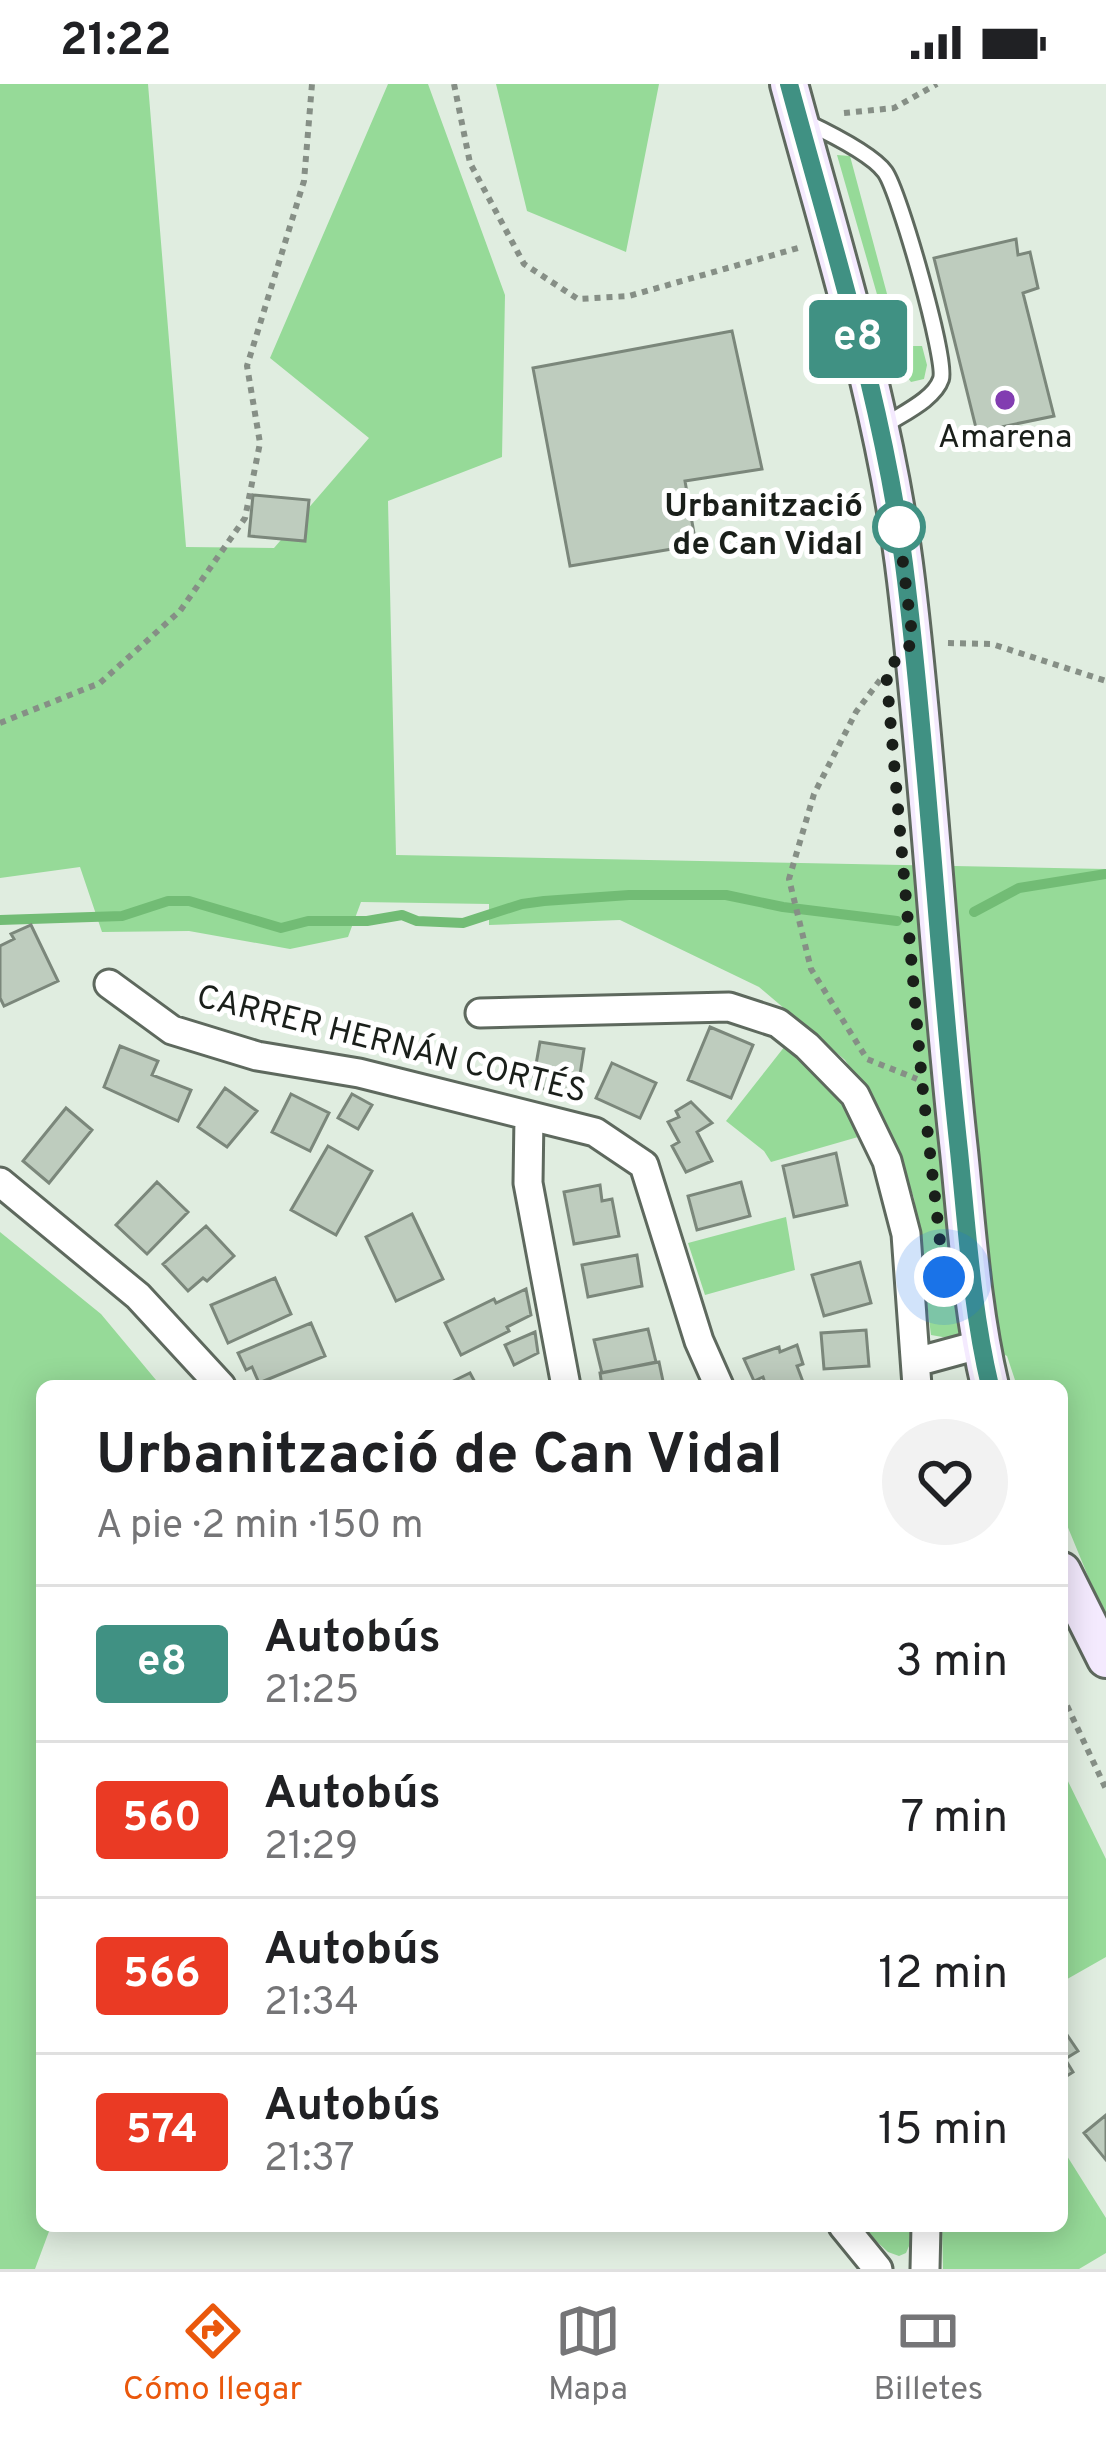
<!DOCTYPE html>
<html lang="es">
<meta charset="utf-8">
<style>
body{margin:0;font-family:Overpass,sans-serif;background:#f2f2f2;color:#202124;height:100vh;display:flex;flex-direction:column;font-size:45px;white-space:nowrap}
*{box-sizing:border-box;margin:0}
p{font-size:39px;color:#757577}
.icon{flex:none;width:66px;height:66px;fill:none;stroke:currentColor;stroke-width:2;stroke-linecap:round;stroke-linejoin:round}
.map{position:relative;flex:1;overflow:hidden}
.sheet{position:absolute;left:36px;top:1296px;width:1032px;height:852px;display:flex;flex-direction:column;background:#fff;border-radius:18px;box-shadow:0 6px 30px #0003}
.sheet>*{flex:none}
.badge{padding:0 24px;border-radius:9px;font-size:42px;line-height:78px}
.you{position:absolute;width:60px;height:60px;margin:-30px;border:9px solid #fff;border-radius:50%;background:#1a73e8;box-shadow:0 0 0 18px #1a73e833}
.map>.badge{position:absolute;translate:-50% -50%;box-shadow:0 0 0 6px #fff}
.round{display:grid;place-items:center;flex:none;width:126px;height:126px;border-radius:63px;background:#f2f2f2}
.head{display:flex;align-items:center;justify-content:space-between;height:204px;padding:0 60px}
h1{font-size:57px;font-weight:700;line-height:90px}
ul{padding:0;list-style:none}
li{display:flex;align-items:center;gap:36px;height:156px;padding:0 60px;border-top:3px solid #e0e0e0}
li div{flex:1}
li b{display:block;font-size:45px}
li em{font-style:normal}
li .badge{min-width:132px;font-weight:700;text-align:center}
.status{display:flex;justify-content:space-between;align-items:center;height:84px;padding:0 60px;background:#fff;direction:ltr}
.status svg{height:33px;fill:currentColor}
.dock{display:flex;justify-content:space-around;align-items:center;height:168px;border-top:3px solid #e0e0e0;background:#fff;font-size:33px;color:#757577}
.dock a{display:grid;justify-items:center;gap:6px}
.dock .selected{color:#ea580c}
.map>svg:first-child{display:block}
</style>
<div class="status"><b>21:22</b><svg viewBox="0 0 49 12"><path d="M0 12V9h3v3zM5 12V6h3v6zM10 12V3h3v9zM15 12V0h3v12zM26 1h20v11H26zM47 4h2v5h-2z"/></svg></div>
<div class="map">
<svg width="1106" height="2185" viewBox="0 0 1106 2185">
<rect width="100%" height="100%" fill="#e0ede0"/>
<path fill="#96da98" d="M0,0H148L186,463L274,464L369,354L270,274L388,0H428L505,211L502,373L388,417L396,771L1106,785V1536L1062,1429V1302H1017L1007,1272L982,1260L931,1251L914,1114L888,1042L845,976L759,903L620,836L489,841V820L361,818L348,853L290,865L189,847L102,848L80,783L0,794Z
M496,0H659L626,168L527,127Z
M837,71L850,72L901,262H922L927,281L924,295L911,298L897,280Z
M785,962C819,986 844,1016 865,1051L771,1078L764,1067L726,1037Z
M786,1133L795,1186L705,1211L688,1159Z
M0,1148L101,1230L161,1302H42V2142H51L35,2185H0Z
M1062,1685L1106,1775V1873L1062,1898Z
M1062,2064L1106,2134V2169L1079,2185H943L942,2142H1062Z
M860,2142H911L912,2155L906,2169L899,2172L888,2168Z"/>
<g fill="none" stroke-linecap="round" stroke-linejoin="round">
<path stroke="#72bc75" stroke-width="10" d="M974,828L1019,804L1106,790
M0,836L122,832L168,817H189L281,844L308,837H367L402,831L417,837L463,839L522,820L544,817L629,811H726L783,823L897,837"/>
</g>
<path fill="#beccbe" stroke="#7b877b" stroke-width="3" d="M1016,155L1018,171L1030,168L1038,204L1023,209L1054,332L977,348L934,174Z
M732,247L762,385L685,397L696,461L570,482L533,284Z
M253,411L309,416L305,457L249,452Z
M31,841L58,897L4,922L0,914V862L14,855L11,850Z
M710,943L753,961L731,1014L688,996Z
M540,958L584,965L577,1010L532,1003Z
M120,962L158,977L152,991L191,1006L178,1037L104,1003Z
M612,979L656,999L640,1034L596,1014Z
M225,1004L257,1027L227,1063L198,1043Z
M291,1010L329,1029L310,1067L272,1048Z
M352,1010L372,1021L358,1045L338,1034Z
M691,1018L712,1039L697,1048L712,1077L686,1088L672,1062L679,1058L668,1038L679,1033L676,1027Z
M66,1024L92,1046L49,1099L23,1077Z
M328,1062L372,1087L336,1151L291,1126Z
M836,1069L847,1121L794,1133L783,1082Z
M157,1098L188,1128L147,1170L116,1141Z
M741,1098L750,1132L697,1146L688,1112Z
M600,1101L602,1117L612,1115L619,1152L574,1160L564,1108Z
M412,1130L443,1195L396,1217L366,1153Z
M206,1142L234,1172L207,1197L203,1194L188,1207L163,1180Z
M637,1171L642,1202L588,1213L582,1181Z
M860,1178L871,1219L824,1232L812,1191Z
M275,1194L291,1230L228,1259L211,1221Z
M526,1205L531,1231L507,1243L509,1247L461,1271L445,1239L494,1215L496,1219Z
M311,1239L325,1272L259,1299L252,1283L246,1286L238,1269Z
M648,1245L656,1278L602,1289L594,1256Z
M866,1246L869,1282L824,1285L821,1249Z
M535,1248L538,1269L514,1281L505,1261Z
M797,1261L803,1280L797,1282L803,1298L766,1302L763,1293L754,1297L744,1275L779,1263L780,1268Z
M659,1278L664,1302H602L600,1289Z
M470,1289L477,1302H443Z
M1063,1945L1078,1967L1065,1975L1073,1988L1062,1995Z
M1106,2031V2076L1084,2049Z"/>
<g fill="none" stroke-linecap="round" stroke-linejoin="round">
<defs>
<path id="service" d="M806,38C827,48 872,70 885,88C899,107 947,276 941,295C934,316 901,330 884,342"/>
<path id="minor" d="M109,900L172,946L257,972L359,989L595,1048L644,1081L699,1257L719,1302
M480,929L729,923L778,939L807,962L855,1011L887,1077L906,1150L917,1302
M529,1032L528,1099L566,1302
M0,1098L138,1212L221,1302
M916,1278L982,1260
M843,2142L878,2185
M925,2185L926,2142"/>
<path id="secondary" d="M789,0C833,163 886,328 906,496C929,686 938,877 959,1067C967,1145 972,1226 990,1302
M1062,1487L1106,1575"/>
</defs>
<use href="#service" stroke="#5e695e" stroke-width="20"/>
<use href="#minor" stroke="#5e695e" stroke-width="33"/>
<use href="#secondary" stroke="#5e695e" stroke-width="42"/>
<path stroke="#868f86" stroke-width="6" stroke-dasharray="6 6" stroke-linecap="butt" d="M454,0L470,79L524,180L578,215L629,212L798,164
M844,29L894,24L937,0
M948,559L992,560L1106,597
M880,596L856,628L814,710L789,795L811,885L867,975L917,995
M0,639L100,599L180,527L245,434L260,359L247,282L304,97L312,0
M1062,1611L1106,1705"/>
<use href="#service" stroke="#fff" stroke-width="14"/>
<use href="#minor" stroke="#fff" stroke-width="27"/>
<use href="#secondary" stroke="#f4eafe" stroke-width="36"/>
</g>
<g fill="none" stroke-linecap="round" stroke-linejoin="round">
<defs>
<path id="line" d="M789,0C833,163 886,328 906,496C929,686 938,877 959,1067C967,1145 972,1226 990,1302"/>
</defs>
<use href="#line" stroke="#fff" stroke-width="27"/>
<use href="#line" stroke="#409183" stroke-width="18"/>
<path stroke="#1a1f1a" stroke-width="12" stroke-dasharray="0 21.6" d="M899,443L898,439L913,558L886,587L922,998L944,1193"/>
</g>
<circle fill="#823db1" stroke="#fff" stroke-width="4.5" cx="1005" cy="316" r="12"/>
<circle fill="#fff" stroke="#409183" stroke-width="6" cx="899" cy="443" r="24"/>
<g text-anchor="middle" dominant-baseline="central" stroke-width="10" stroke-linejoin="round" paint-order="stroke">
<g font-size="33" fill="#1a1f1a" stroke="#fff">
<text x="1005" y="355">Amarena</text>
</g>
<g font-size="33" font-weight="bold" fill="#1a1f1a" stroke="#fff" text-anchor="end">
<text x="863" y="424">Urbanització<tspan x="863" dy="38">de Can Vidal</tspan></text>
</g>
<g font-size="33" fill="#1a1f1a" stroke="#fff">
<text transform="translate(391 962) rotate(14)">CARRER HERNÁN CORTÉS</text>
</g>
</g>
</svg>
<div class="you" style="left:944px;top:1193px"></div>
<b class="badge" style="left:858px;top:255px;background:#409183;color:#fff">e8</b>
<section class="sheet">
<div class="head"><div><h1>Urbanització de Can Vidal</h1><p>A pie · 2 min · 150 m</p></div><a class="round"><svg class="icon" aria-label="heart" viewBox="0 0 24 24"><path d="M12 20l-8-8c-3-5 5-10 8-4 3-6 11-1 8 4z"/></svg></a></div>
<ul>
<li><span class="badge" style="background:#409183;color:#fff">e8</span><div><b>Autobús</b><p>21:25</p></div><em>3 min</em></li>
<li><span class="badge" style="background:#ea3a24;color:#fff">560</span><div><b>Autobús</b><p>21:29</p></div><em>7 min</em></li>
<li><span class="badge" style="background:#ea3a24;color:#fff">566</span><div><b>Autobús</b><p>21:34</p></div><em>12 min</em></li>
<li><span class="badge" style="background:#ea3a24;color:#fff">574</span><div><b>Autobús</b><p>21:37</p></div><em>15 min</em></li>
</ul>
</section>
</div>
<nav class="dock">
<a class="selected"><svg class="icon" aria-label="directions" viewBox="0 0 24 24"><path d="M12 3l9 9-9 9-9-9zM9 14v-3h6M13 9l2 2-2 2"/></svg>Cómo llegar</a>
<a><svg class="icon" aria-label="map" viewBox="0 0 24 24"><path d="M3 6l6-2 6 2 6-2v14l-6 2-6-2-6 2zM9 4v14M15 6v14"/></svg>Mapa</a>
<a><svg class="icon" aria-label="tickets" viewBox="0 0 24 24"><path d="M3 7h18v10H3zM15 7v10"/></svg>Billetes</a>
</nav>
